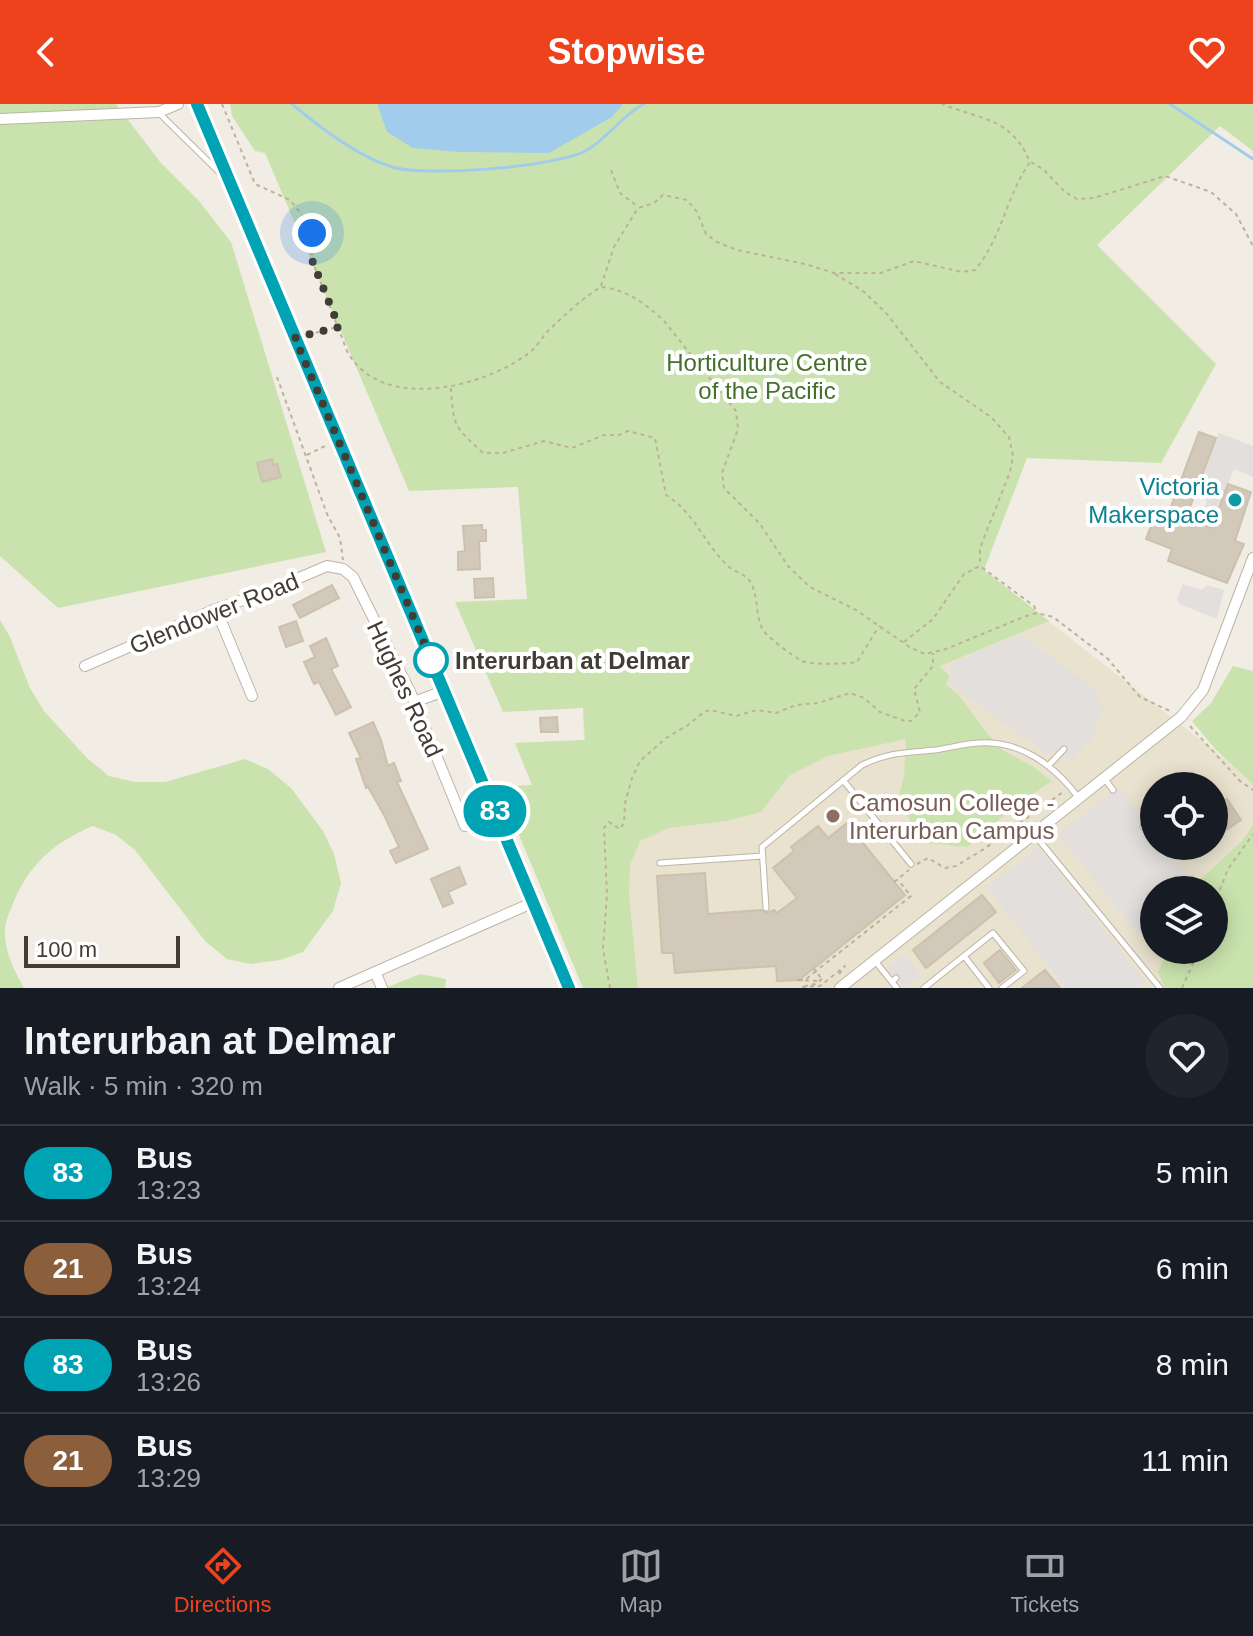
<!DOCTYPE html>
<meta charset="utf-8">
<style>
body{margin:0;font-family:Helvetica,sans-serif;background:#20242c;color:#f1f3f6;height:100vh;display:flex;flex-direction:column;font-size:30px;white-space:nowrap}
*{box-sizing:border-box;margin:0}
p{font-size:26px;color:#9ea1a6}
.icon{flex:none;width:44px;height:44px;fill:none;stroke:currentColor;stroke-width:2;stroke-linecap:round;stroke-linejoin:round}
.map{position:relative;height:884px;overflow:hidden}
.sheet{display:flex;flex-direction:column;background:#171b24;flex:1}
.sheet>*{flex:none}
.badge{padding:0 16px;border-radius:26px;font-size:28px;line-height:52px}
.controls{position:absolute;left:1140px;top:668px;display:grid;gap:16px}
.controls a{display:grid;place-items:center;width:88px;height:88px;border-radius:50%;background:#171b24;box-shadow:0 4px 20px #0003;font-size:40px}
.scale{position:absolute;left:24px;bottom:20px;width:156px;box-sizing:border-box;padding-left:8px;border:4px solid #423d34;border-top:0;font-size:22px;line-height:28px;white-space:nowrap;color:#423d34;-webkit-text-stroke:6px #fff;paint-order:stroke}
.you{position:absolute;width:40px;height:40px;margin:-20px;border:6px solid #fff;border-radius:50%;background:#1a73e8;box-shadow:0 0 0 12px #1a73e833}
.map>.badge{position:absolute;translate:-50% -50%;box-shadow:0 0 0 4px #fff}
.round{display:grid;place-items:center;flex:none;width:84px;height:84px;border-radius:42px;background:#20242c}
.summary{display:flex;align-items:center;justify-content:space-between;height:136px;padding:0 24px}
h1{font-size:38px;font-weight:600;line-height:60px}
ul{padding:0;list-style:none}
li{display:flex;align-items:center;gap:24px;height:96px;padding:0 24px;border-top:2px solid #363941}
li div{flex:1}
li b{display:block;font-size:30px}
li em{font-style:normal}
li .badge{min-width:88px;font-weight:700;text-align:center}
header{display:flex;justify-content:space-between;align-items:center;height:104px;padding:0 24px;background:#ee421d;color:#fff;font-size:36px;font-weight:600}
.dock{display:flex;justify-content:space-around;align-items:center;height:112px;border-top:2px solid #363941;background:#171b24;font-size:22px;color:#9ea1a6}
.dock a{display:grid;justify-items:center;gap:4px}
.dock .active{color:#ee421d}
.map>svg:first-child{display:block}
</style>
<header><svg class="icon" aria-label="back" viewBox="0 0 24 24"><path d="M15 5l-7 7 7 7"/></svg>Stopwise<svg class="icon" aria-label="heart" viewBox="0 0 24 24"><path d="M12 20l-8-8c-3-5 5-10 8-4 3-6 11-1 8 4z"/></svg></header>
<div class="map">
<svg width="1253" height="884" viewBox="0 0 1253 884">
<rect width="100%" height="100%" fill="#f1ede4"/>
<path fill="#e9e2ce" fill-rule="evenodd" d="M1047,516L1253,677V779L1219,884H584L499,683L532,681L515,639L584,636L583,609ZM1154,682H1214V742H1154ZM1154,786H1214V846H1154Z"/>
<path fill="#cae3ae" d="M0,0H116L161,59L199,97L231,138L326,448L58,504L0,452Z
M230,0H1253V47L1220,22L1097,141L1216,260L1161,359L1027,354L984,466L1049,517L940,562L949,572L946,581L958,590L986,628L1004,647L1032,662L1052,677L1016,701L967,743L927,739L919,732L898,695L904,673L906,635L828,652L789,672L761,708L726,717L669,724L640,737L630,761L629,790L638,884H583L499,683L532,681L515,639L585,636L583,604L503,608L455,498L527,495L518,383L409,387L265,49L255,47L232,12Z
M0,516L10,533L30,584L44,607L87,654L109,672L135,678H165L245,655L268,665L291,684L323,727L334,750L341,779L333,807L303,848L280,856L251,860L227,855L205,837L135,746L116,731L93,722C54,738 27,762 12,802C9,809 5,818 5,826C4,847 14,866 24,884H0Z
M1233,562L1253,567V680L1215,645L1192,617L1211,599Z
M1253,721V884H1165L1158,868L1168,846H1214V786H1197L1199,777L1242,737Z
M420,870L446,875L445,884H385Z"/>
<path fill="#e2dfdc" d="M1219,329L1253,342V373L1234,365L1211,423L1199,418L1207,398L1203,390L1196,388Z
M1183,480L1201,486L1207,481L1224,486L1217,515L1180,500L1177,495Z
M1020,530L1099,588L1096,593L1101,598L1103,607L1091,624L1097,629L1072,656L1069,653L1066,655L1054,645L1049,651L948,579L953,572L948,561Z
M1118,683L1154,728V742H1165L1200,786H1154V845L1129,819L1058,731Z
M1038,743L1145,877L1136,884H1066L987,784Z
M903,851L920,872L906,884L888,863Z"/>
<path fill="#a2cceb" d="M377,0H623L612,13L549,49L459,48L413,44L387,28Z"/>
<g fill="none" stroke-linecap="round" stroke-linejoin="round">
<path stroke="#a2cceb" stroke-width="3" d="M292,0C318,22 357,51 389,62C420,74 559,63 587,46C608,34 622,11 644,0
M1170,0L1253,55"/>
</g>
<path fill="#d2c9ba" stroke="#ccc1ad" stroke-width="2" d="M1199,328L1216,334L1187,411L1193,413L1192,416L1212,424L1228,380L1251,388L1235,437L1244,440L1227,479L1168,457L1172,445L1146,435L1158,404L1169,408Z
M272,355L273,361L277,360L281,373L262,378L257,359Z
M482,421V426H486V437H479L480,465L458,466V448L465,447L463,422Z
M493,474L494,493L475,494L474,475Z
M332,481L339,494L300,514L293,501Z
M296,517L303,537L286,543L279,523Z
M326,534L338,562L331,565L351,603L336,611L319,578L314,580L304,558L315,553L310,542Z
M557,613L558,628H541L540,614Z
M373,618L381,636L388,662L394,659L401,677L397,678L428,745L396,759L390,747L399,743L384,711L368,683L366,684L356,655L361,654L349,629Z
M1214,682L1224,697L1227,695L1241,716L1214,734Z
M847,719L905,791L799,876L777,877L776,862L675,869L673,849H662L657,772L705,769L708,810L761,806L767,809L774,806L777,809L797,794L773,764L794,747L791,743L818,722L828,734Z
M459,763L466,780L448,788L453,799L443,803L431,775Z
M982,791L996,808L926,864L913,846Z
M1000,846L1016,866L999,879L984,859Z
M1045,866L1060,884H1022Z"/>
<g fill="none" stroke-linecap="round" stroke-linejoin="round">
<defs>
<path id="service" d="M159,9L220,69
M1048,662L1064,645
M1104,674L1113,686
M843,676L911,760
M1174,682L1185,674L1190,675L1195,682
M1143,723L1154,709
M1034,730L1160,884
M660,759L763,752
M766,804L762,743L862,661C889,648 906,649 935,646C949,644 963,640 978,639C1020,636 1054,661 1078,693
M964,852L993,829L1024,867L1002,884
M875,857L892,878L896,874
M892,878L897,884
M924,884L964,852L989,884"/>
<path id="minor" d="M0,15L159,8L178,0
M216,505L252,592
M85,562L216,505L259,491L327,462L343,465L353,473L411,590L465,722L496,708
M414,598L444,587
M376,870L382,884
M339,884L534,798
M840,884L1181,613L1203,586L1253,454"/>
<path id="secondary" d="M197,0L569,884"/>
</defs>
<use href="#service" stroke="#bcb5a7" stroke-width="7"/>
<use href="#minor" stroke="#bcb5a7" stroke-width="12"/>
<use href="#secondary" stroke="#d2c398" stroke-width="16"/>
<path stroke="#bdb199" stroke-width="2" stroke-dasharray="4 4" stroke-linecap="butt" d="M222,0L255,80L290,96L311,122L312,156L347,247C380,309 483,284 529,249C537,243 542,233 549,226C565,211 582,194 601,183C626,185 646,200 664,217L736,307L738,325L722,369L724,384L760,420L788,462L810,483L856,506L911,544L925,550L946,545L1026,512L1037,509L1053,513L1108,555L1140,593L1172,608
M1031,58L1043,65L1065,88L1077,95L1094,94L1165,72L1211,88L1236,110L1253,142
M611,66L620,89L637,102
M835,170L863,187L886,209L940,278L991,313L1009,333L1013,352L1010,368L980,444V462
M601,182L614,143L638,104L654,99L663,91L687,96L697,108L706,130L717,138L737,146L805,160L834,169H881L914,157L962,168L975,166C1002,134 1007,90 1030,58C1011,13 981,16 942,0
M308,231L337,223
M277,273L327,410L340,434L343,456
M451,284C453,323 455,323 483,349H503L544,337L572,344L604,331H619L628,327L655,334L666,391C694,408 704,439 727,461C734,469 746,469 751,479C759,494 755,513 763,526C768,534 793,552 802,557C809,561 848,560 857,558L879,522
M307,351L327,341
M904,538L933,515L964,470L980,462L1034,502L1037,509
M1190,622L1240,677L1253,686
M917,760L928,754L945,764L956,762L984,745L1063,688
M894,778L909,766
M1214,801L1228,765L1253,730
M814,865L816,867L911,792L898,776
M822,875L815,880L801,883L820,882L845,862L837,873
M817,877L796,876H805L816,867L821,874
M610,884L603,845L607,790L604,724L609,718L620,725L624,719L625,699L632,674L640,657L666,634L688,621L704,608L710,606L736,612L757,606L776,609L796,601L818,599L850,589L864,594L880,608L905,617H911L920,608L914,585L933,562V549
M1182,884L1199,846"/>
<use href="#service" stroke="#fff" stroke-width="5"/>
<use href="#minor" stroke="#fff" stroke-width="10"/>
<use href="#secondary" stroke="#fbefc3" stroke-width="14"/>
</g>
<g fill="none" stroke-linecap="round" stroke-linejoin="round">
<defs>
<path id="line" d="M197,0L569,884"/>
</defs>
<use href="#line" stroke="#fff" stroke-width="18"/>
<use href="#line" stroke="#00a3b4" stroke-width="12"/>
<path stroke="#423d34" stroke-width="8" stroke-dasharray="0 14.4" d="M312,129V156L339,223L295,234L433,560L431,556"/>
</g>
<circle fill="#0f9aa8" stroke="#fff" stroke-width="3" cx="1235" cy="396" r="8"/>
<circle fill="#fff" stroke="#00a3b4" stroke-width="4" cx="431" cy="556" r="16"/>
<circle fill="#8d6e63" stroke="#fff" stroke-width="3" cx="833" cy="712" r="8"/>
<g text-anchor="middle" dominant-baseline="central" stroke-width="8" stroke-linejoin="round" paint-order="stroke">
<g font-size="24" fill="#44702b" stroke="#fff">
<text x="767" y="258">Horticulture Centre<tspan x="767" dy="28">of the Pacific</tspan></text>
</g>
<g font-size="24" fill="#0d838f" stroke="#fff" text-anchor="end">
<text x="1219" y="382">Victoria<tspan x="1219" dy="28">Makerspace</tspan></text>
</g>
<g font-size="24" fill="#423d34" stroke="#fff">
<text transform="translate(214 509) rotate(-22)">Glendower Road</text>
<text transform="translate(405 585) rotate(65)">Hughes Road</text>
</g>
<g font-size="24" font-weight="bold" fill="#423d34" stroke="#fff" text-anchor="start">
<text x="455" y="556">Interurban at Delmar</text>
</g>
<g font-size="24" fill="#785e54" stroke="#fff" text-anchor="start">
<text x="849" y="698">Camosun College -<tspan x="849" dy="28">Interurban Campus</tspan></text>
</g>
</g>
</svg>
<div class="controls">
<a><svg class="icon" aria-label="locate" viewBox="0 0 24 24"><circle cx="12" cy="12" r="6"/><path d="M12 2v4M12 18v4M2 12h4M18 12h4"/></svg></a>
<a><svg class="icon" aria-label="layers" viewBox="0 0 24 24"><path d="M12 4l9 5-9 5-9-5zM3 14l9 5 9-5"/></svg></a>
</div>
<div class="scale">100 m</div>
<div class="you" style="left:312px;top:129px"></div>
<b class="badge" style="left:495px;top:707px;background:#00a3b4;color:#fff">83</b>
</div>
<section class="sheet">
<div class="summary"><div><h1>Interurban at Delmar</h1><p>Walk · 5 min · 320 m</p></div><a class="round"><svg class="icon" aria-label="heart" viewBox="0 0 24 24"><path d="M12 20l-8-8c-3-5 5-10 8-4 3-6 11-1 8 4z"/></svg></a></div>
<ul>
<li><span class="badge" style="background:#00a3b4;color:#fff">83</span><div><b>Bus</b><p>13:23</p></div><em>5 min</em></li>
<li><span class="badge" style="background:#8b5e3c;color:#fff">21</span><div><b>Bus</b><p>13:24</p></div><em>6 min</em></li>
<li><span class="badge" style="background:#00a3b4;color:#fff">83</span><div><b>Bus</b><p>13:26</p></div><em>8 min</em></li>
<li><span class="badge" style="background:#8b5e3c;color:#fff">21</span><div><b>Bus</b><p>13:29</p></div><em>11 min</em></li>
</ul>
</section>
<nav class="dock">
<a class="active"><svg class="icon" aria-label="directions" viewBox="0 0 24 24"><path d="M12 3l9 9-9 9-9-9zM9 14v-3h6M13 9l2 2-2 2"/></svg>Directions</a>
<a><svg class="icon" aria-label="map" viewBox="0 0 24 24"><path d="M3 6l6-2 6 2 6-2v14l-6 2-6-2-6 2zM9 4v14M15 6v14"/></svg>Map</a>
<a><svg class="icon" aria-label="tickets" viewBox="0 0 24 24"><path d="M3 7h18v10H3zM15 7v10"/></svg>Tickets</a>
</nav>
